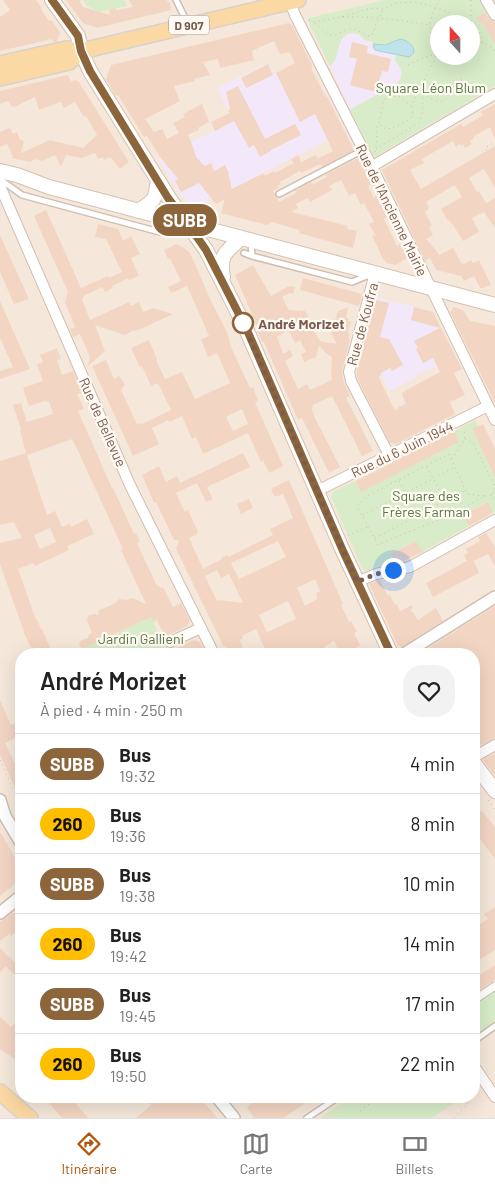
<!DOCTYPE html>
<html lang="fr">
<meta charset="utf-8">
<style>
body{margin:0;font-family:Barlow,sans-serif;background:#f2f2f2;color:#222;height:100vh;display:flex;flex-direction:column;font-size:19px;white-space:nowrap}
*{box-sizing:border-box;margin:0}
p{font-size:16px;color:#767676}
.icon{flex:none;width:28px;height:28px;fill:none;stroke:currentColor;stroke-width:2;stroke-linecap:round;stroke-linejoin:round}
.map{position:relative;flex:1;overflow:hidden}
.drawer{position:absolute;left:15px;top:648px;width:465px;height:455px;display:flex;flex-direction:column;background:#fff;border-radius:20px;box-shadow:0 5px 20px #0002}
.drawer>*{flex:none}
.badge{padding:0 10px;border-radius:16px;font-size:18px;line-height:32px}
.needle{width:32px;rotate:339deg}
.controls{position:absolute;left:430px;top:15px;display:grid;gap:10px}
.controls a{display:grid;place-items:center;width:50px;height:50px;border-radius:50%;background:#fff;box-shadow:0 5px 20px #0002;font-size:25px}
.you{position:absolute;width:25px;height:25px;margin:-12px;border:4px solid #fff;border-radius:50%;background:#1a73e8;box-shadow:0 0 0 8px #1a73e833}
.map>.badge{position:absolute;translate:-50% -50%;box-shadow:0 0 0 2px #fff}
.round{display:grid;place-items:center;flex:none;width:52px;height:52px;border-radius:20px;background:#f2f2f2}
.head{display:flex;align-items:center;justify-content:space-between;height:85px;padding:0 25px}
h1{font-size:24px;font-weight:600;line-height:38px}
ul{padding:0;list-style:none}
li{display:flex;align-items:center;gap:15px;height:60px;padding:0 25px;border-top:1px solid #e0e0e0}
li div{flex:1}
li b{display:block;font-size:19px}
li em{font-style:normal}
li .badge{min-width:55px;font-weight:700;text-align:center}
.tab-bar{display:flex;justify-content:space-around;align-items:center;height:70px;border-top:1px solid #e0e0e0;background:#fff;font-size:14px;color:#767676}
.tab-bar a{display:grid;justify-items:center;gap:2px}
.tab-bar .on{color:#b45309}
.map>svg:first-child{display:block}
</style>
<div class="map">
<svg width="495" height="1118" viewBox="0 0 495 1118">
<rect width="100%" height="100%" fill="#fdf6ec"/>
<path fill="#f5e8da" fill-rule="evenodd" d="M0,0H495V1118H0ZM439,24H471V56H439ZM21,654H474V1096H21Z"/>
<path fill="#f3e8fa" d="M353,32L359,34L364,40L374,42L373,49L396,55L395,61L399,65L401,70V76L396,85L350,109L330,66L335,62L340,41L344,36Z
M308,57L313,67L311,68L326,97L327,96L345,132L197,206L188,202L184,198L181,196L158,159L234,121L217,88L268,63L274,74Z
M376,297L433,312L445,335L416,349L423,363L433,358L437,366L427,371H424L417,374L416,377L389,391L381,373L358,367Z"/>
<path fill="#d8ecc9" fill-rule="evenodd" d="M83,0H124L127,6L99,12L86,5Z
M385,0H479L495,26V86L376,156L373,155L350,109C359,105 367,100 375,96C390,88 413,80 395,61L396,55L372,49L373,42L364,40L359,34C333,28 343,57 330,66L308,21L309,18ZM439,24H471V56H439Z
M475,420L478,426L472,430L495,477V512L493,513L487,502L463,515L469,526L422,552L415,541L391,554L396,565L379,567L367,571L362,568L331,497L334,491L356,481L361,491L459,442L454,431Z
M151,617L168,654H72Z
M495,991V1024L474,1038V1005Z
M353,1096H464L432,1118H320Z"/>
<path fill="#bfe3e8" stroke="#a5d3da" d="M401,39C408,41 414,45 414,53L409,57L379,51L375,50L373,44L386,45L392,42Z"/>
<path fill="#f3d5c3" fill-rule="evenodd" d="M3,0H36L42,8L41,9L49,21L51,20L60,32L57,42H53L52,39L0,51V17L10,10Z
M66,0H79L83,7L110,15L109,10L115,8L116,10L133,7L129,0H166L170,3L171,10L97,28L83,23Z
M485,12L489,19L495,22V44L482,22L480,23L476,18Z
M289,23L292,25L313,67L311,68L326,97L327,96L354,150L322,167L317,159L333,151L315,114L300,122L276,73L295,63L289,52L280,54L274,41L252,51L254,60L220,68L218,59L203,62L210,75L194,79L195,81L174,86L180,101L145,119L154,132L162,129L167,139L179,133L173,123L185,117L183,114L202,104L209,122L198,128L199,130L188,135L193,147L196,157L205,166L211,163L214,171L225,165L229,173H228L232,189L264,173L265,176L274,171L275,173L294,163L291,159L298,155L301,162L316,155L320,164L301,173L300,171L280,182L281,184L278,186L279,188L273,191L279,202L296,193L295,191L311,182L312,185L327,177L325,175L358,158L371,184L368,186L374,198L376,196L387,217L384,219L397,246L400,244L407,258L396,265L386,263L381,255L372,235L376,236L369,224L374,222L364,203L361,205L355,193L349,196L341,180L329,186L332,190L310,202L308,198L296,204L298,208L292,212L348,226L347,229L357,231L353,248L299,233V230L272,222L267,225L221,213L225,199L216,204L199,183L181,192L175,181L178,179L160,157L147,136L144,137L118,95L116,96L106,79L111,65Z
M352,42L368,46L367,53L391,59L388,72L382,71L376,92L350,85L357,59L349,57Z
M268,64L273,75L246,88L241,78Z
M68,75L71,82L75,80L79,82L129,162L120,169L110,157L104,160L103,157L98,159L95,153L82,158L66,155L61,167L55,155L42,161L36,159L30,162L11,158L13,157L7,144L0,147V132L10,128L13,134L17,132L20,140L24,141L21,153L50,140L83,148L97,135L86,116L84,117L75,102L64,108L61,102L39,110L35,97L14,107L11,106L9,102H8L7,101L0,104V91Z
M238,86L265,139L295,124L301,135L271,150V151L260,157L254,145L249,148L234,121L215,131L211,122L230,113L228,110L230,109L226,92Z
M495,104V140L490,127L473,137L474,138L470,141L472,144L465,148L463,144L461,146L460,144L456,147L453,141L422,159L424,163L410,170L421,189L495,146V188L484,169L469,178L477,192L479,191L486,203L495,198V228L484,212L472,218L479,232L463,241L452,223L451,224L449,220L448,221L441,209L462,197L455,185L426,202L429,208L425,212L432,226L429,227L433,235L426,239L435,249L439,255L453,248L462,264L463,263L464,264L471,260L473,263L479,260L491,285L483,288H480L474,276L464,281L461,276L436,270L430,258L425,261L382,170L461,124L463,127L483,115L481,112Z
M46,210L81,288L108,276L109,278L122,272L106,239L95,237L98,224L118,229L123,241L131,236L140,254L131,258L139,276L129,280L128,278L112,286L113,288L105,292L102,287L83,296L84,298L82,299L90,320L129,302L131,306L139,302L143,312L153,308L173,314L143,328L134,331V330L125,335L95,325L105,351L88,366L90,357L80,334L73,337L70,329L75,327L65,302L68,292L34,216Z
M0,235L29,299L14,304L0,272Z
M176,244L183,247L190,253L212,303L228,334L231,347L250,388L253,387L258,401L255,402L283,466L269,473L263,460L261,462L248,433L203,454L196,437L192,439L182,416L169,422L168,420L152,428L159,444L133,456L92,366L106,360L114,379L119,376L125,384L121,390L137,424L140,423V425L171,410L158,383L151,386L142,366L140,367L131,348L149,340L157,359L156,360L165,379L182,372L195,399L230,383L217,353L208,357L201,339L209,336L187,286L171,293L168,287L181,281L170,258L168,259L164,250ZM242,409L248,424L233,431L226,417Z
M253,265L271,296L289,286L295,287L293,294L290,293L282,297L289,310L305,311L312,323L324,317L327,324L314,331L320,341L337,344L331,333L338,311L348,307L346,318L349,319L348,321L351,322L348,332V334H350L349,339H350L342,373L344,383L350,396L346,398L373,451L362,456L332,396L313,405L312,410L314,413L313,414L340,467L329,473L302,418L298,420L264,342H262L257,331L259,330L235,275ZM288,330L295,343L300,340L306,352L301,354L304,362L316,357L319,345L327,354L332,357L331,375L332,380L310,390L307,384L298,389L285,361L293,356L290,350L283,354L277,337Z
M303,278L362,294L359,306L300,290Z
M376,300L389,303L380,337L389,339L403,365L392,371L390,368L381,373L379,378L394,409L395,408L397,411L398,407L406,404L402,395L403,392L440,372L433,358L423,363L416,349L418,348L414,341L440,328L411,320L414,307L433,312L462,369L454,373L465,395L450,402L455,414L396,444L390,443L359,382L357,376V369Z
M0,301L30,369L0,379V371L13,367L0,338Z
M454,307L463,310L470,321L495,326V403L450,312Z
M57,348L61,359L57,360L62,375L73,371L82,393L77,394L84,409L78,411L112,488H113L134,534L136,533L140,542L137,543L156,584L161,588L163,587L173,607L181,603L190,620L187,626L165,637L157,620L153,622L151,617L82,649L79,644L80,641L88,638L89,634L92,633L87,620L88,616L94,614L98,615L99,610L114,604L119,599L126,600L132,598L146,604L121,550L123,549L78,451L72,439L27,455L47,515L55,511L62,527L70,524L71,527L87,519L94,534L67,546L69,550L35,566L33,563L18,569L36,620L37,619L41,629H42L52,652L48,654H34L25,635L0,564V543L22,538L14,522L0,525V461L26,453L20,430L21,429L13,405L21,403L27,422L53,414L49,401L46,402L45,401L29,406L23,388L43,381L37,364L43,362L40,355ZM50,528L56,542L40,549L34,535Z
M483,424L495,449V477L472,429Z
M454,431L459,442L361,492L356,481Z
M243,453L250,467L207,487L213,499L206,502L197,483L176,493L185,512L188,510L198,532H197V534L189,538L203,569L222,559V558L227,555L228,557L273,535L270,529L293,518L283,494L276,497V496H274L271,490L272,489V488L289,480L343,604L341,605L349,622L351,621L357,632L354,633L360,645L354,649L356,654H340L334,641L314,654H267L256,629L242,636L243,638L240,640L245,654H229L226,646L224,647L176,549L179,540H174L156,502L154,503L142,475L159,466L166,482L177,476L180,483ZM278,541L286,557L239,579L231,563ZM217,570L221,578L229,574L243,603L220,600L217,601L205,576ZM315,579L320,591L316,593L317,599L305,606L297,588ZM288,601L296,619L267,632L259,615Z
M249,499L253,508L241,514L237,504Z
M488,502L493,513L469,526L463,515Z
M486,533L495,547V566L488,554L474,561L479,573L433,597L426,583L467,561L464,555L468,553L466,549L480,541L478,537Z
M416,541L422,552L404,561L395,563L391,554Z
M380,580L388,596L390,595L395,605L397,604L400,611L413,605L410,612L412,611L418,620L436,608L443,621L402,647L398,646L369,584Z
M495,606V738L475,748H474V654H419Z
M194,640L200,642L206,654H164Z
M0,700L11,725L21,720V735L5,743L16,766L21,763V801L0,755Z
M495,753V776L484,761V759Z
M474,800L480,811H482L495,827V859L474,831Z
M0,832L19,864L21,876V879L0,896Z
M495,907V950L474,963V928L488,919L484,914Z
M12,913L21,914V930L15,934V933L11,936L9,934L0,941V922Z
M0,948L14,962L21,956V979L17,973L15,975L6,966L0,972Z
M495,965V980L474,994V979Z
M0,1017L11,1027L21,1017V1063L0,1049Z
M43,1096H69L88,1118H62Z
M144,1096H199L217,1118H136L151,1105Z
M246,1096H316L283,1118H254L247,1107L251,1104Z"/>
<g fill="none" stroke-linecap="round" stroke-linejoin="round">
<defs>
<path id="service" d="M176,0L188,24
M1,180L22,195L167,234
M279,194L363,150
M251,241L252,256L352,282L369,275
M244,253L252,256
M474,1041L495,1026
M307,1118L340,1096"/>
<path id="pedestrian" d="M474,1000L495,986"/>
<path id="minor" d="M289,0L295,15L375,173L495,420
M486,0L495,15
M371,167L495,94
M0,186L130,485L214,654
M375,273L349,372L351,381L389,455
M317,491L488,406
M357,582L376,574L410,567L495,520
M170,642L201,628
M474,757L495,745
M474,1066L495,1097"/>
<path id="tertiary" d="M404,654L495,597
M0,800L5,816L21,843
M0,913L21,896
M216,1096L234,1118"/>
<path id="secondary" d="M52,0L78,36L81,51L90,71L169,198L206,250L224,285L247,331L343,551L391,654
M0,171L17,175L49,187L495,305
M138,211C156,200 155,200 158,180
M223,277C219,254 226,252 241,238
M474,763L495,791"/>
<path id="primary" d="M0,64L66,49L81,51L298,0
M0,78L69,62L81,51
M0,1092L30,1118"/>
</defs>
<use href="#service" stroke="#d1beb0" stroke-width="8"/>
<use href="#pedestrian" stroke="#d1beb0" stroke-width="9"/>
<use href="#minor" stroke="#d1beb0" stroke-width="12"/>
<use href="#tertiary" stroke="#d1beb0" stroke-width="14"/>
<use href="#secondary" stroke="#d6c0b0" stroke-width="16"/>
<use href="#primary" stroke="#dad1cd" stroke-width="18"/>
<path stroke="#d9b8a5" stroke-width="1" stroke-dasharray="1 4" stroke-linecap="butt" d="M471,0V21L481,34L483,43
M342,17C372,16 399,20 430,25
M309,20L314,22L341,17L368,9L375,8L383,9L396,3L413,2L435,7L450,13L455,19L462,17L471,21
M315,23C319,26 323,31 327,34C335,39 344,28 353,29C360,30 364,36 371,36L374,31L376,24L380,17L381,13L383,10
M471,43C481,41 489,44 495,51
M442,56L451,59L454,56
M408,65L430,55H439
M419,90C452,115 441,94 462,79
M380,125L386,129C392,129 409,121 412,116C413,113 412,110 412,107
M376,149L419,123C425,111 422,98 422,85
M487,150L485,148L495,142
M375,152L377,141L376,128C381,123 381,108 384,99L388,97L399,96L411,106L434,61C440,48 431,39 430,26C430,17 435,7 440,0
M465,439L473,443L495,486L492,495
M449,454L467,494L485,496L447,517L398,536L378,545L357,506L367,496Z
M452,459L465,439L464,430
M427,467C435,482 446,500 447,517
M399,481L405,493
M485,496L492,495L495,500
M363,515L455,467
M348,536L367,527
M375,538L464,491
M0,760L13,789
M488,800L495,810
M474,1021L477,1018
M360,1111L380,1096
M454,1118L477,1094"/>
<use href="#service" stroke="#fff" stroke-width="5"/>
<use href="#pedestrian" stroke="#fff" stroke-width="7"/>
<use href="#minor" stroke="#fff" stroke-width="10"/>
<use href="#tertiary" stroke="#fff" stroke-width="11"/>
<use href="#secondary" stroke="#fff" stroke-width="14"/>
<use href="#primary" stroke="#fbd9a5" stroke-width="15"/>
</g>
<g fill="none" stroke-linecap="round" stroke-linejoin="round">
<defs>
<path id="line" d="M52,0L78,36L81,51L90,71L168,198L188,224L206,250L224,285L247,330L343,551L391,654"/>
</defs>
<use href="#line" stroke="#fff" stroke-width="11"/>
<use href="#line" stroke="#8d653a" stroke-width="8"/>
<path stroke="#7a5c4d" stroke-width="5" stroke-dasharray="0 9" d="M243,323L357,582L376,574L393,570"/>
</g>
<circle fill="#fff" stroke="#8d653a" stroke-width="2.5" cx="243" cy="323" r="10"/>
<g text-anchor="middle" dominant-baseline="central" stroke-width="4.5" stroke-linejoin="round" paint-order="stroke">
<rect fill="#fffaf3" stroke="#a28b7f" stroke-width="1" x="169" y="15.5" width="40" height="19" rx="4"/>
<g font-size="12" font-weight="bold" fill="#7a5c4d">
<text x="189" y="25">D 907</text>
</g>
<g font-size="14" fill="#537a41" stroke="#fffaf3">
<text x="431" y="87">Square Léon Blum</text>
<text x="426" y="495">Square des<tspan x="426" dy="16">Frères Farman</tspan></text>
<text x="141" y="638">Jardin Gallieni</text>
</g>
<g font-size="14" fill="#7a5c4d" stroke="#fffaf3">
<text transform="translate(392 210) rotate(64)">Rue de l'Ancienne Mairie</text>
<text transform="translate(362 324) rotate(-75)">Rue de Koufra</text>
<text transform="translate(103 422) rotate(66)">Rue de Bellevue</text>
<text transform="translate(402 449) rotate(-26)">Rue du 6 Juin 1944</text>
</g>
<g font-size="14" font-weight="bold" fill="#7a5c4d" stroke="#fffaf3" text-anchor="start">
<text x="258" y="323">André Morizet</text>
</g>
</g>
</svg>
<div class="controls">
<a><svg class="needle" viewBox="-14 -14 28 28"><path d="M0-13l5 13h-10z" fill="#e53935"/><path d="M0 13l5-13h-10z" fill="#767676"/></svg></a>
</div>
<div class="you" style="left:393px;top:570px"></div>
<b class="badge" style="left:185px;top:220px;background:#8d653a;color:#fff">SUBB</b>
<section class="drawer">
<div class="head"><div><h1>André Morizet</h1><p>À pied · 4 min · 250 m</p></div><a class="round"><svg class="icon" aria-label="heart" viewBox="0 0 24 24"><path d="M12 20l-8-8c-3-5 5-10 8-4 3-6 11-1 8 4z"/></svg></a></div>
<ul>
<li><span class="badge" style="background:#8d653a;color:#fff">SUBB</span><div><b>Bus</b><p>19:32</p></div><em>4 min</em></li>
<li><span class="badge" style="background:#ffbe00;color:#111">260</span><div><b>Bus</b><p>19:36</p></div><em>8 min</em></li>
<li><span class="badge" style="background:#8d653a;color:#fff">SUBB</span><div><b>Bus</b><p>19:38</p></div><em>10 min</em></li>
<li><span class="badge" style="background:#ffbe00;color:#111">260</span><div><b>Bus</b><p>19:42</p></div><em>14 min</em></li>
<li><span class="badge" style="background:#8d653a;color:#fff">SUBB</span><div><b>Bus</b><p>19:45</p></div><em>17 min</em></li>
<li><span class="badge" style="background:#ffbe00;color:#111">260</span><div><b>Bus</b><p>19:50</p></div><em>22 min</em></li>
</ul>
</section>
</div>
<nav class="tab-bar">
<a class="on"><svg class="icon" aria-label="directions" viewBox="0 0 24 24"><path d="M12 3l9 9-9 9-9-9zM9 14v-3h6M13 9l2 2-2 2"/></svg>Itinéraire</a>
<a><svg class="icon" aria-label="map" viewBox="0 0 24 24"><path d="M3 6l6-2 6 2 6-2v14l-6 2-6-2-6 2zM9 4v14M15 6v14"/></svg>Carte</a>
<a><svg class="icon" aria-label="tickets" viewBox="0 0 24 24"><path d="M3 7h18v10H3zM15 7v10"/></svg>Billets</a>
</nav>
